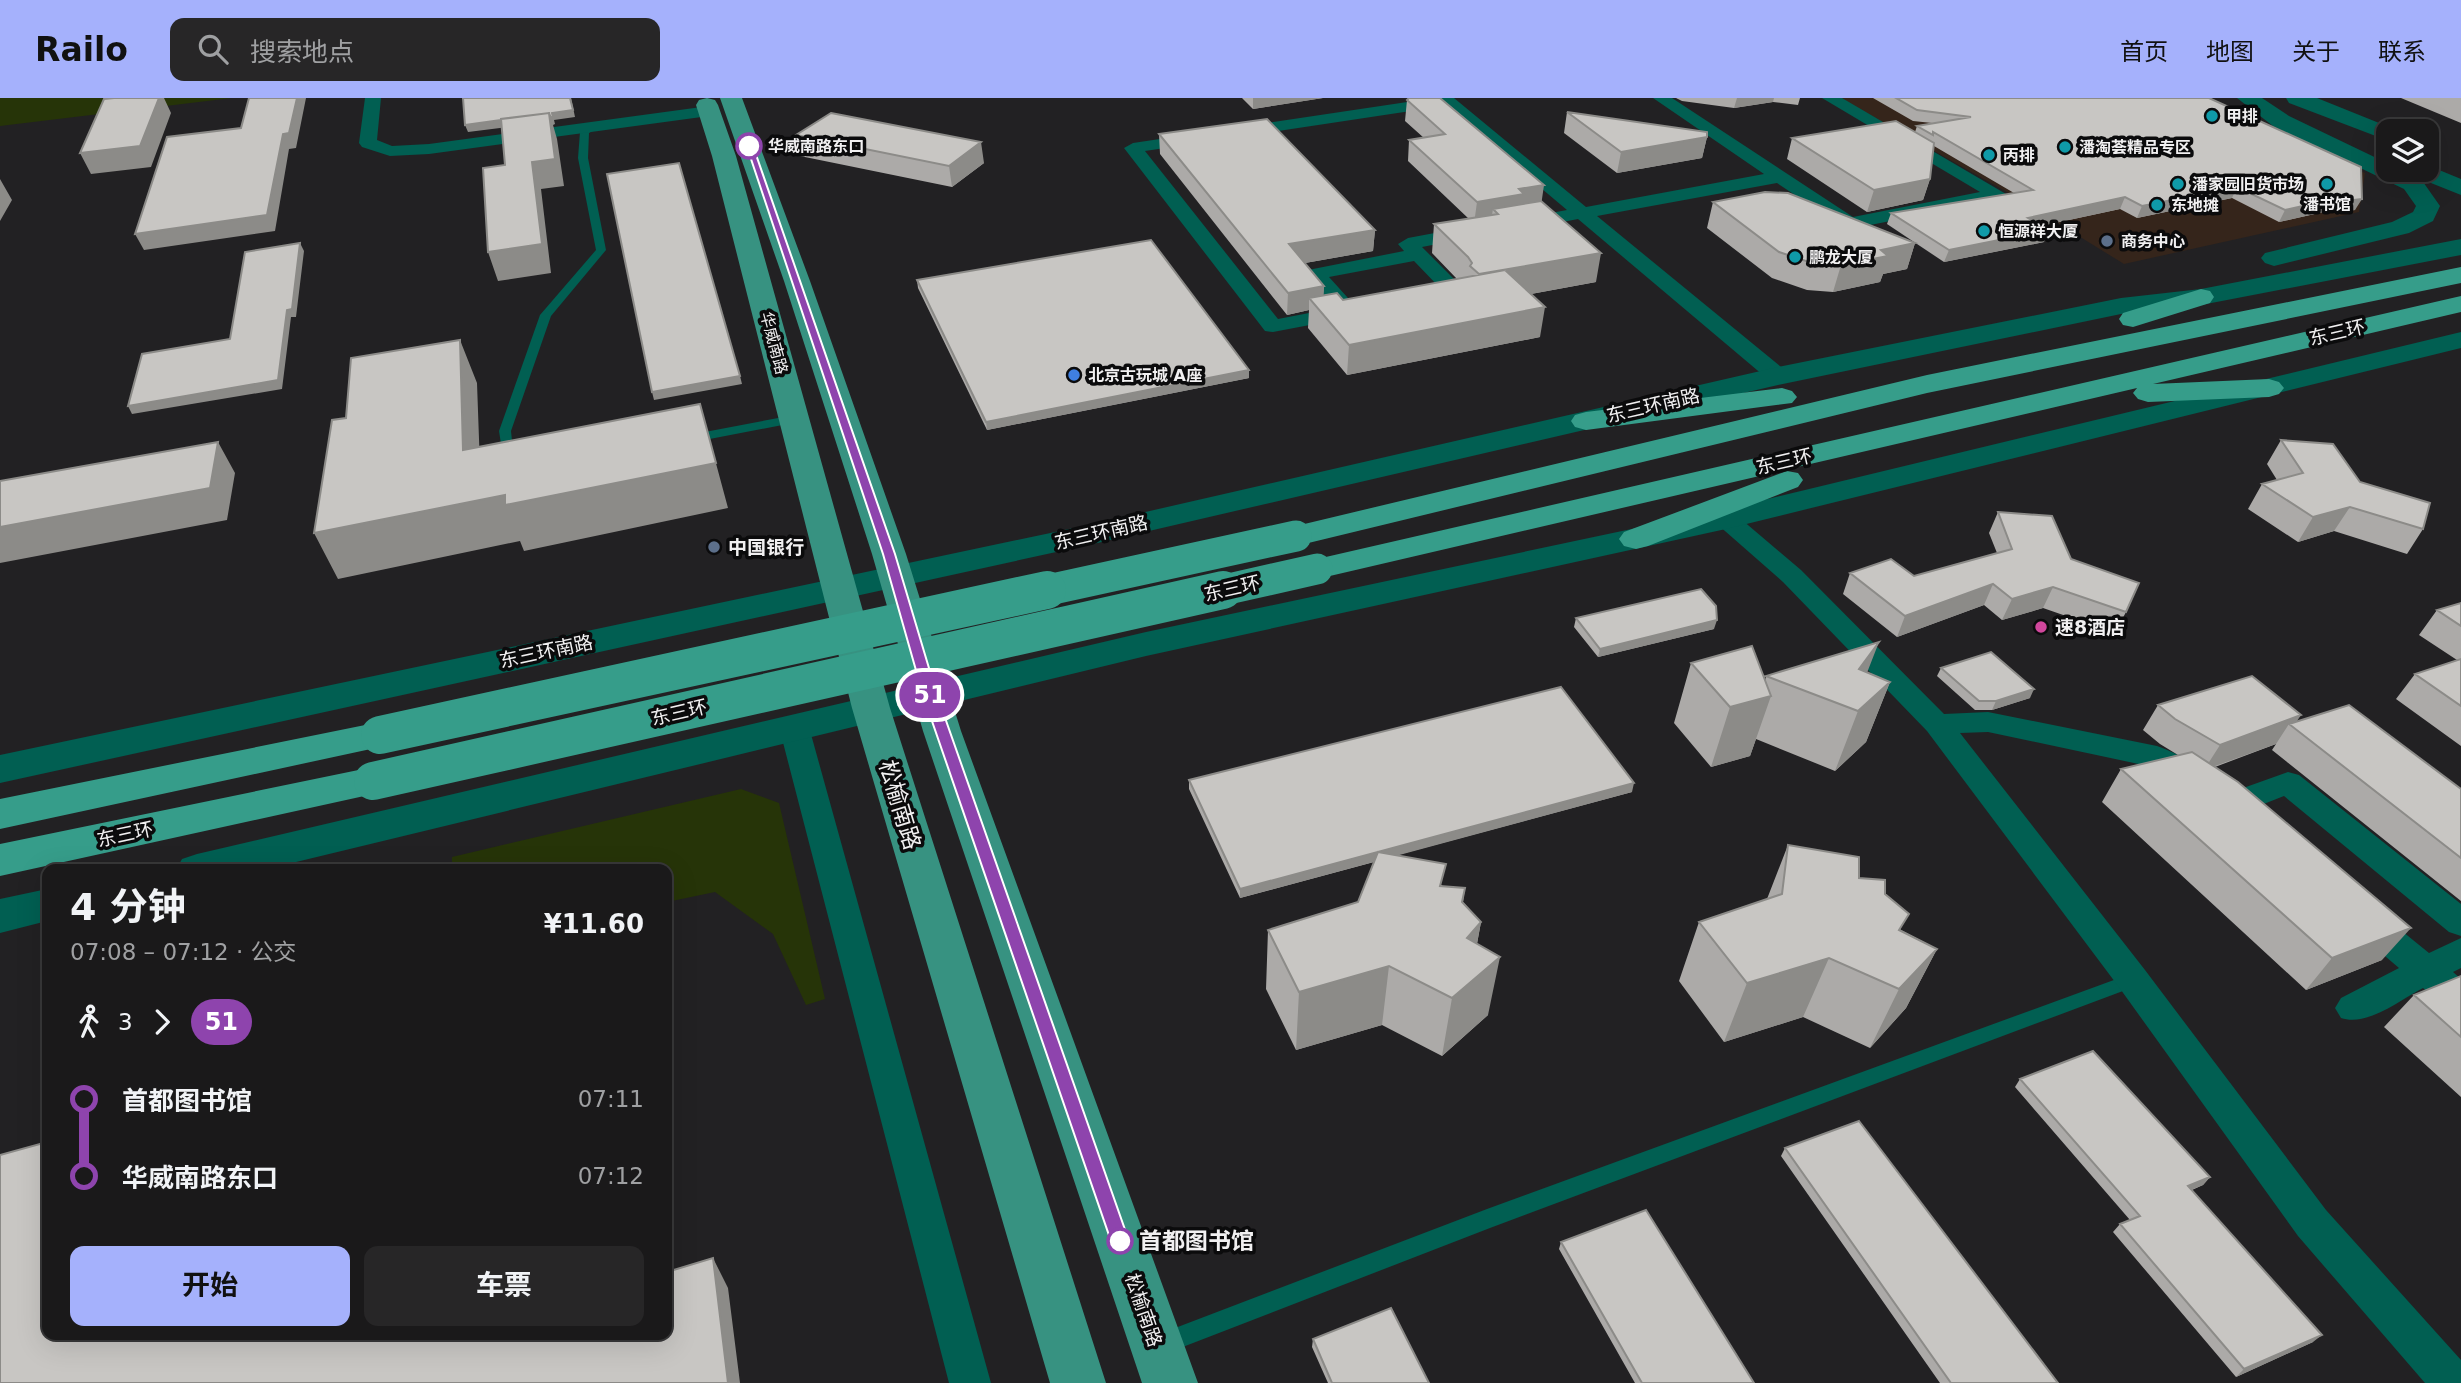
<!DOCTYPE html>
<html lang="zh">
<meta charset="utf-8">
<style>
body{margin:0;font-family:"DejaVu Sans","Noto Sans SC",sans-serif;background:#272627;color:#f1f3f6;height:100vh;display:flex;flex-direction:column;font-size:26px;white-space:nowrap}
*{box-sizing:border-box;margin:0}
p{font-size:23px;color:#9fa0a2}
.icon{flex:none;width:38px;height:38px;fill:none;stroke:currentColor;stroke-width:2;stroke-linecap:round;stroke-linejoin:round}
.map{position:relative;flex:1;overflow:hidden}
.side{position:absolute;left:42px;top:766px;width:630px;height:476px;display:flex;flex-direction:column;background:#1a191a;border-radius:14px;box-shadow:0 7px 28px #0002,0 0 0 2px #383839}
.side>*{flex:none}
.badge{padding:0 14px;border-radius:23px;font-size:24px;line-height:46px}
.tools{position:absolute;left:2376px;top:21px;display:grid;gap:14px}
.tools a{display:grid;place-items:center;width:63px;height:63px;border-radius:14px;background:#1a191a;box-shadow:0 7px 28px #0002,0 0 0 2px #383839;font-size:35px}
.map>.badge{position:absolute;translate:-50% -50%;box-shadow:0 0 0 4px #fff}
.legs{display:flex;align-items:center;gap:10px;height:77px;padding:0 28px;font-size:23px}
.legs p{margin-inline-start:auto}
.headline{display:flex;align-items:center;justify-content:space-between;height:119px;padding:0 28px}
h1{font-size:38px;font-weight:700;line-height:52px}
.button{display:flex;gap:14px;margin-top:auto;padding:14px 28px}
.button a{flex:1;height:80px;border-radius:14px;background:#a5b1fc;color:#111;font-size:28px;font-weight:700;line-height:80px;text-align:center}
.button a+a{background:#272627;color:#f1f3f6}
ul{padding:0 28px;list-style:none}
li{display:flex;align-items:center;gap:24px;height:77px;font-size:26px}
li i{display:grid;place-items:center;width:10px;height:100%;margin:0 9px;background:currentColor}
li i::after{content:'';width:18px;height:18px;margin:-9px;border:5px solid;border-radius:50%;background:#1a191a}
li p{margin-inline-start:auto}
li:first-child i{background:linear-gradient(#0000 50%,currentColor 0)}
li:last-child i{background:linear-gradient(currentColor 50%,#0000 0)}
header{display:flex;align-items:center;gap:42px;box-sizing:border-box;height:98px;padding:0 35px;background:#a5b1fc;color:#111}
header strong{font-size:33px}
nav{display:flex;gap:38px;margin-inline-start:auto;font-size:24px}
.search{width:490px;height:63px;background:#272627;display:flex;align-items:center;gap:18px;box-sizing:border-box;padding:0 24px;border-radius:14px;color:#9fa0a2;font-size:26px}
.map>svg:first-child{display:block}
</style>
<header>
<strong>Railo</strong>
<div class="search"><svg class="icon" aria-label="search" viewBox="0 0 24 24"><circle cx="10" cy="10" r="6"/><path d="M15 15l6 6"/></svg>搜索地点</div>
<nav><a>首页</a><a>地图</a><a>关于</a><a>联系</a></nav>
</header>
<div class="map">
<svg width="2461" height="1285" viewBox="0 0 2461 1285">
<rect width="100%" height="100%" fill="#222123"/>
<path fill="#35251b" d="M1840,0H2204L2365,75L2359,114L2124,166L2014,98Z"/>
<path fill="#263408" d="M0,0H232L0,28Z
M741,691L779,705L825,901L806,907L773,836L715,794L667,804V772H452V759Z"/>
<g fill="none" stroke-linecap="round" stroke-linejoin="round">
<path fill="#015f52" fill-rule="evenodd" d="M592,27L600,29L589,35L588,60L606,152L551,218L511,333L514,362L508,366L504,365L499,333L540,217L596,152L578,60L580,34Z
M794,317L798,318V324L689,345L683,341L689,337Z
M2133,875L2139,877L2142,882L2139,887L1490,1130L1162,1257L1154,1254L1151,1246L1154,1238L1162,1235L1487,1111Z"/>
<path fill="#015f52" fill-rule="evenodd" d="M365,0H381L377,42L392,48L429,46L709,8L717,13L709,18L429,56L390,58L362,49L359,45Z
M1434,0H1454L1586,109L1764,76L1653,0H1672L1853,119L1980,94L1822,0H1842L2006,96L1997,102L1850,131L1843,129L1777,85L1597,118L1786,273L1789,278L1786,283H1770L1578,121L1521,132L1514,130L1511,126L1514,122L1567,112L1444,8L1145,53L1278,221L1335,210L1308,180L1305,176L1308,172L1404,153L1398,146L1408,140L1472,128L1482,134L1479,138L1422,149L1463,190L1466,194L1463,198L1434,204L1427,202L1424,198L1427,194L1441,191L1414,163L1329,179L1357,210L1360,214L1357,218L1273,234L1265,233L1124,50L1133,45Z
M1726,413L1735,416L1801,472L1944,616L1988,614L2157,648C2175,654 2201,668 2210,684L2206,692L2195,695L2184,692L2148,668L1988,634L1960,635L2145,872L2326,1112L2461,1262V1285H2425L2298,1138L2121,892L1927,633L1783,484L1717,426L1713,421L1717,416Z
M794,619L804,622L809,629L991,1285H949L779,629L784,622Z
M2288,674L2299,677L2461,806V838L2449,834L2284,698L2251,711L2254,715L2249,723C2232,728 2222,722 2213,707L2218,699Z
M2364,808L2376,812L2429,855L2461,840V870L2453,874L2461,881V915L2449,911L2423,890C2400,902 2367,929 2341,920L2335,910L2341,900L2399,870L2352,830L2347,821L2352,812Z"/>
<path fill="#015f52" fill-rule="evenodd" d="M2237,0H2262L2289,18L2389,66V72H2401L2410,76L2407,72H2427V67L2461,81V97L2421,81L2440,108L2433,123L2409,135L2274,168L2265,165L2261,160L2265,155L2392,124L2413,114L2416,108L2404,91L2273,28Z
M2286,0H2317L2399,33H2389V42L2381,40L2289,5Z
M2461,141V157L2201,207L2121,216L1778,287L1093,446L0,685V657L1093,426L1778,269L2121,200L2201,191Z
M2461,234V250L1726,431L1146,558L263,772H176L182,761L197,756L1146,534L1726,411Z
M47,791V823L0,835V801Z"/>
<path fill="#379281" fill-rule="evenodd" d="M707,0L715,2L718,7L736,58L890,610L1106,1285H1050L852,610L712,58L696,7L699,2Z
M720,0H742L810,183L906,456L961,633L1198,1285H1142L923,633L872,456L784,183Z"/>
<path fill="#369d8a" fill-rule="evenodd" d="M2461,169V185L1927,295L1296,448L1284,445L1279,438L1284,431L1296,428L1927,277Z
M2201,191L2210,193L2214,199L2210,205L2133,229L2123,227L2119,221L2123,215Z
M2461,198V214L2153,286L2269,281L2279,284L2284,290L2279,296L2269,299L2148,304L2138,301L2133,295L2137,290L1317,481L1305,478L1300,471L1305,464L1317,461Z
M1782,290L1792,293L1797,299L1792,305L1586,332L1575,329L1571,323L1575,317L1586,314Z
M1787,373L1798,375L1803,382L1798,389L1648,448L1636,451L1624,448L1619,441L1624,434Z
M380,624L394,628L399,637L394,646L0,731V701Z
M373,669L387,673L393,683L387,693L0,778V746Z"/>
<path stroke="#369d8a" stroke-width="31" d="M1039,494L1296,438
M1215,494L1317,471"/>
<path stroke="#369d8a" stroke-width="38" d="M380,637L1047,492
M373,683L1223,492"/>
</g>
<path fill="#acaaa8" d="M1242,0H1323L1253,11Z
M1676,0H1800L1798,7L1773,4L1734,10L1682,3Z
M1873,0H2209L2361,69L2355,112L2339,114L2332,112L2279,124L2232,100L2137,120L2120,111L2041,128L2044,144L1944,164L1887,126L1891,115L2014,95L1934,48L1930,81L1923,102L1867,114L1787,61L1792,40L1915,34L1917,28L1932,25L1913,23Z
M2401,0H2461V25Z
M1407,2L1542,104L1596,184L1531,196L1540,239L1347,277L1308,230L1309,212L1287,217L1160,56L1159,36L1375,132L1373,153L1305,165L1324,188L1323,198L1343,202L1457,181L1432,155L1434,126L1469,121L1408,63L1409,42L1424,40L1405,23Z
M1567,14L1707,39L1702,60L1617,75L1564,35Z
M796,37L984,65L952,89L800,58Z
M1713,104L1915,145L1907,171L1883,176L1880,184L1833,194L1807,192L1772,180L1707,130Z
M917,182L1249,272V280L987,332L918,190Z
M2281,342L2360,384L2423,431L2407,456L2334,433L2298,444L2248,411L2262,386L2277,382L2267,366Z
M1998,414L2071,461L2126,514L2115,535L2043,510L2002,522L1984,507L1897,539L1843,496L1850,475L1914,478L1997,455L1989,435Z
M2461,505V648L2396,601L2415,576L2457,562L2419,537L2437,512Z
M1576,520L1714,531L1598,559L1574,529Z
M1691,565L1765,583L1766,578L1867,574L1890,584L1866,644L1835,673L1756,641L1750,658L1711,669L1674,625Z
M1941,570L2030,600L1992,612H1975L1937,578Z
M2158,607L2297,623L2461,691V803L2272,652L2276,646L2215,669L2382,862L2306,892L2102,704L2121,671L2178,657L2160,646L2143,632Z
M1189,682L1632,694L1397,757L1443,788L1465,790L1463,804L1481,824L1477,846L1488,917L1442,958L1382,927L1296,952L1266,891L1268,832L1358,804L1374,764L1240,800L1189,691Z
M1788,747L1859,780L1901,832L1937,851L1906,910L1870,950L1803,919L1724,944L1679,883L1699,824L1767,801Z
M2461,878V999L2384,929L2414,897Z
M2020,981L2210,1079L2203,1087L2192,1092L2313,1244L2236,1279L2113,1134L2120,1126L2130,1122L2015,989Z
M1785,1050L2058,1285H1940L1781,1058Z
M1561,1144L1754,1285H1635L1559,1151Z
M1313,1241L1429,1285H1328L1312,1249Z"/>
<path fill="#8c8b88" d="M159,0H164L171,15L151,69L91,76L80,55Z
M297,0H306L296,50L289,51L275,133L144,152L135,136L283,36Z
M571,0L575,19L554,22L555,26L553,27L557,41L564,88L541,91L551,175L498,183L488,154L542,146L508,29L468,34L465,27L552,15Z
M1253,0H1323L1253,11Z
M1737,0H1774L1773,4L1734,10Z
M1707,39L1702,60L1617,75L1621,54Z
M981,44L984,65L952,89L949,68Z
M0,81L12,102L0,123Z
M1930,81L1923,102L1867,114L1874,92Z
M1544,87L1541,108L1498,116L1493,111L1491,123L1474,126L1477,104L1519,91Z
M2237,89L2232,100L2137,120L2142,108Z
M2125,99L2120,111L2023,132L2028,120Z
M2338,100L2332,112L2279,124L2285,112Z
M2362,101L2355,112L2339,114L2345,103Z
M1375,132L1373,153L1288,168L1289,146Z
M2049,132L2044,144L1944,164L1949,152Z
M300,145L304,153L296,219H291L282,291L132,316L128,308L287,212Z
M1915,145L1907,171L1883,176L1880,184L1833,194L1841,167L1881,152Z
M1601,155L1596,184L1476,206L1479,176Z
M1324,188L1323,210L1309,200V212L1287,217L1288,195Z
M1545,209L1540,239L1347,277L1349,247Z
M460,242L477,285L481,397L463,352Z
M1249,272V280L987,332L986,324Z
M740,278L742,286L654,302L652,294Z
M700,306L728,410L524,453L520,443L338,481L314,435Z
M218,344L235,375L227,422L0,465V429Z
M2350,409L2334,433L2298,444L2313,419Z
M1993,486L1984,507L1897,539L1905,518Z
M2053,489L2043,510L2002,522L2012,501Z
M1717,522L1714,531L1598,559L1600,551Z
M1879,544L1856,603L1859,571Z
M1890,584L1866,644L1835,673L1858,613Z
M2034,591L2030,600L1992,612L1996,603Z
M1771,598L1750,658L1711,669L1730,609Z
M2301,617L2293,629L2289,626L2276,646L2204,672L2220,647Z
M1634,685L1632,694L1240,800V791Z
M1481,824L1470,883L1500,859L1488,917L1442,958L1452,900L1467,840Z
M2411,830L2382,862L2306,892L2332,860Z
M1937,851L1906,910L1870,950L1899,891Z
M1829,860L1803,919L1724,944L1747,885Z
M1389,868L1382,927L1296,952L1299,894Z
M2210,1079L2203,1087L2181,1096L2188,1088Z
M713,1160L728,1190L740,1285H728Z
M2322,1237L2313,1244L2236,1279L2244,1271Z"/>
<path fill="#c8c6c3" stroke="#8c8b88" stroke-width="2" d="M114,0H159L140,48L80,55L104,1Z
M249,0H297L289,35L283,36L267,117L135,136L167,39L241,30Z
M463,0H570L573,12L552,15L553,19L551,20L549,15L501,21V22L465,27Z
M1409,0H1440L1544,87L1519,91L1524,96L1477,104L1409,42L1445,36L1407,2Z
M1896,0H2209L2361,69L2362,101L2345,103L2338,100L2285,112L2237,89L2142,108L2125,99L2028,120L2049,132L1949,152L1891,115L2033,92L1933,34V37L1917,28L1971,19L1917,12Z
M1567,14L1707,34V39L1621,54Z
M549,15L555,61L532,64L542,146L488,154L483,70L505,67L501,21Z
M831,15L981,44L949,68L796,37Z
M1267,21L1375,132L1289,146L1324,188L1288,195L1159,36Z
M1896,23L1934,45L1930,81L1874,92L1792,40Z
M679,65L740,278L652,294L607,76Z
M1765,94L1788,95L1915,145L1881,152L1888,158L1841,167L1815,166L1779,154L1713,104Z
M1541,103L1601,155L1479,176L1470,168L1472,165L1468,159L1434,126L1498,116L1493,111Z
M1151,142L1249,272L986,324L917,182Z
M300,145L292,211L287,212L278,282L128,308L142,256L230,241L245,154Z
M1505,172L1545,209L1349,247L1309,200L1337,195L1343,202Z
M460,242L463,352L700,306L716,365L505,407V397L314,435L332,322L346,320L351,260Z
M2281,342L2333,346L2360,384L2430,405L2423,431L2350,409L2313,419L2262,386L2303,375Z
M218,344L210,390L0,429V383Z
M1998,414L2052,418L2071,461L2139,485L2126,514L2053,489L2012,501L1993,486L1905,518L1850,475L1891,461L1914,478L2012,451Z
M1701,491L1716,508L1717,522L1600,551L1576,520Z
M2461,505V528L2437,512Z
M1879,544L1859,571L1890,584L1858,613L1766,578Z
M1752,548L1771,598L1730,609L1691,565Z
M1991,554L2034,591L1996,603H1979L1941,570Z
M2461,561V608L2415,576Z
M2252,578L2301,617L2220,647L2175,621L2158,607Z
M1561,589L1634,685L1240,791L1189,682Z
M2349,607L2461,691V760L2289,626Z
M2192,654L2238,684L2411,830L2332,860L2121,671Z
M1788,747L1859,759V780L1885,782V796L1909,816L1899,832L1937,851L1899,891L1829,860L1747,885L1699,824L1782,796Z
M1378,754L1446,766L1440,788L1465,790L1462,804L1481,824L1467,840L1500,859L1452,900L1389,868L1299,894L1268,832L1358,804Z
M2461,878V939L2414,897Z
M2093,953L2210,1079L2188,1088L2322,1237L2244,1271L2120,1126L2140,1118L2020,981Z
M1859,1023L2058,1285H1951L1785,1050Z
M47,1044V1237H667V1174L713,1160L728,1285H0V1057Z
M1646,1112L1754,1285H1642L1561,1144Z
M1391,1210L1429,1285H1332L1313,1241Z"/>
<path fill="#8e44ad" stroke="#fff" stroke-width="2" d="M746,46L753,48L895,456L937,597L1129,1143L1127,1149L1120,1151L1114,1149L1111,1143L923,597L883,456Z"/>
<g fill="#0f9aa8" stroke="#0b0b0c" stroke-width="2.5">
<circle cx="2212" cy="18" r="7"/>
<circle cx="2065" cy="49" r="7"/>
<circle cx="1989" cy="57" r="7"/>
<circle cx="2178" cy="86" r="7"/>
<circle cx="2327" cy="86" r="7"/>
<circle cx="2157" cy="107" r="7"/>
<circle cx="1984" cy="133" r="7"/>
<circle cx="1795" cy="159" r="7"/>
</g>
<g fill="#fff" stroke="#8e44ad" stroke-width="3.5">
<circle cx="749" cy="48" r="12"/>
<circle cx="1120" cy="1143" r="12"/>
</g>
<g fill="#5c6f8a" stroke="#0b0b0c" stroke-width="2.5">
<circle cx="2107" cy="143" r="7"/>
<circle cx="714" cy="449" r="7"/>
</g>
<circle fill="#3f7fe0" stroke="#0b0b0c" stroke-width="2.5" cx="1074" cy="277" r="7"/>
<circle fill="#d1479c" stroke="#0b0b0c" stroke-width="2.5" cx="2041" cy="529" r="7"/>
<g text-anchor="middle" dominant-baseline="central" stroke-width="7" stroke-linejoin="round" paint-order="stroke">
<g font-size="16" font-weight="bold" fill="#f1f0f1" stroke="#0b0b0c" text-anchor="start">
<text x="2226" y="18">甲排</text>
<text x="2079" y="49">潘淘荟精品专区</text>
<text x="2003" y="57">丙排</text>
<text x="2192" y="86">潘家园旧货市场</text>
<text x="2327" y="106" text-anchor="middle">潘书馆</text>
<text x="2171" y="107">东地摊</text>
<text x="1998" y="133">恒源祥大厦</text>
<text x="2121" y="143">商务中心</text>
<text x="1809" y="159">鹏龙大厦</text>
<text x="1088" y="277">北京古玩城 A座</text>
</g>
<g font-size="16" font-weight="bold" fill="#f1f0f1" stroke="#0b0b0c" text-anchor="start">
<text x="768" y="48">华威南路东口</text>
</g>
<g font-size="16" fill="#f1f0f1" stroke="#0b0b0c">
<text transform="translate(774 245) rotate(75)">华威南路</text>
</g>
<g font-size="19" fill="#f1f0f1" stroke="#0b0b0c">
<text transform="translate(2337 234) rotate(-13)">东三环</text>
<text transform="translate(1653 307) rotate(-13)">东三环南路</text>
<text transform="translate(1784 363) rotate(-13)">东三环</text>
<text transform="translate(1101 434) rotate(-13)">东三环南路</text>
<text transform="translate(1232 490) rotate(-13)">东三环</text>
<text transform="translate(546 553) rotate(-12)">东三环南路</text>
<text transform="translate(679 614) rotate(-13)">东三环</text>
<text transform="translate(125 736) rotate(-12)">东三环</text>
<text transform="translate(1144 1212) rotate(71)">松榆南路</text>
</g>
<g font-size="19" font-weight="bold" fill="#f1f0f1" stroke="#0b0b0c" text-anchor="start">
<text x="728" y="449">中国银行</text>
<text x="2055" y="529">速8酒店</text>
</g>
<g font-size="23" fill="#f1f0f1" stroke="#0b0b0c">
<text transform="translate(900 707) rotate(73)">松榆南路</text>
</g>
<g font-size="23" font-weight="bold" fill="#f1f0f1" stroke="#0b0b0c" text-anchor="start">
<text x="1139" y="1143">首都图书馆</text>
</g>
</g>
</svg>
<div class="tools">
<a><svg class="icon" aria-label="layers" viewBox="0 0 24 24"><path d="M12 4l9 5-9 5-9-5zM3 14l9 5 9-5"/></svg></a>
</div>
<b class="badge" style="left:930px;top:597px;background:#8e44ad;color:#fff">51</b>
<section class="side">
<div class="headline"><div><h1>4 分钟</h1><p>07:08 – 07:12 · 公交</p></div><b>¥11.60</b></div>
<div class="legs"><svg class="icon" aria-label="walk" viewBox="0 0 24 24"><circle cx="13" cy="4" r="2"/><path d="M13 8l-2 6 4 7M11 14l-3 7M7 12l3-4h3l4 4"/></svg>3<svg class="icon" aria-label="forward" viewBox="0 0 24 24"><path d="M9 5l7 7-7 7"/></svg><b class="badge" style="background:#8e44ad;color:#fff">51</b></div>
<ul>
<li><i style="color:#8e44ad"></i><b>首都图书馆</b><p>07:11</p></li>
<li><i style="color:#8e44ad"></i><b>华威南路东口</b><p>07:12</p></li>
</ul>
<div class="button"><a>开始</a><a>车票</a></div>
</section>
</div>
